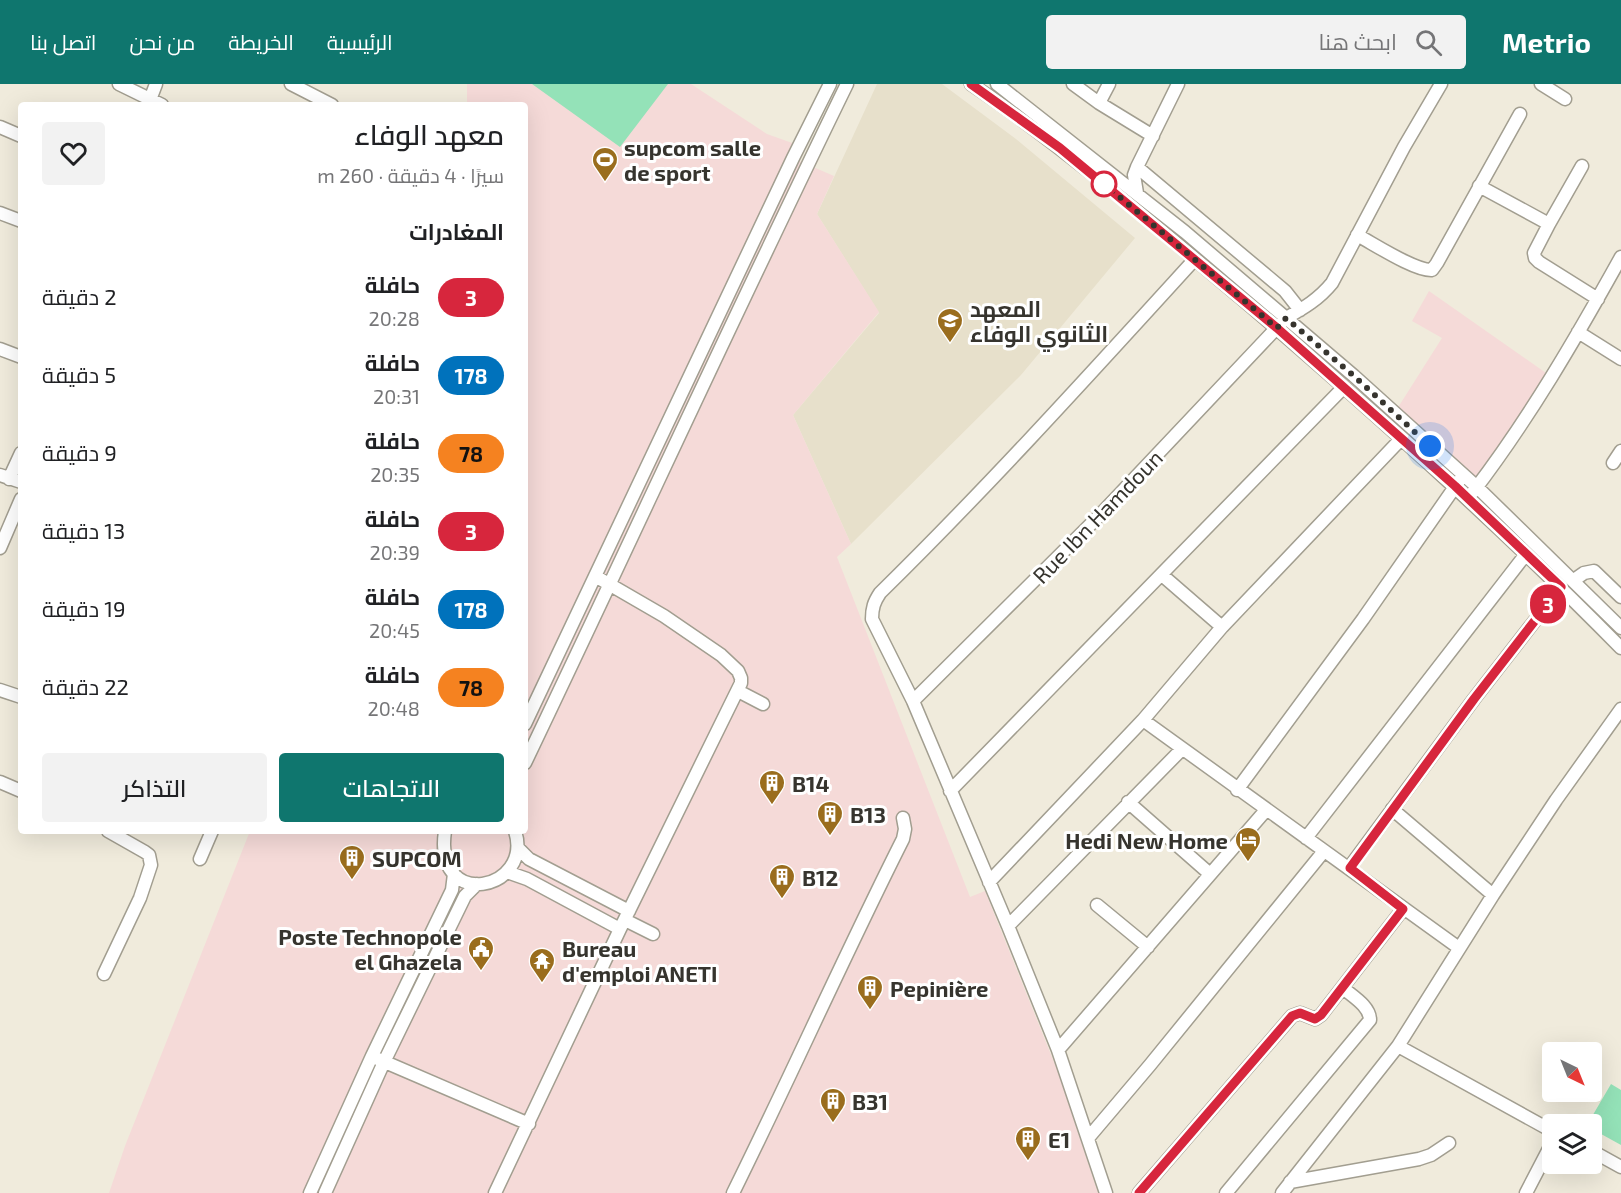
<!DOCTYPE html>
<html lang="ar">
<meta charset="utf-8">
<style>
body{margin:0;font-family:"Exo 2",Cairo,sans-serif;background:#f2f2f2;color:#202124;direction:rtl;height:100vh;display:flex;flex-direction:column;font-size:22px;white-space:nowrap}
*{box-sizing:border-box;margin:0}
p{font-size:20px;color:#757577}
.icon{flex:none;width:33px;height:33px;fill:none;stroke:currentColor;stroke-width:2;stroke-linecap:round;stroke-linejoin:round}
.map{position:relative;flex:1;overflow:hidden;direction:ltr}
.drawer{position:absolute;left:18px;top:18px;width:510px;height:732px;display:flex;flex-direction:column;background:#fff;border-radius:6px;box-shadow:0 6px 24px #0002;direction:rtl}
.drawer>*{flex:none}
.badge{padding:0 12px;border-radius:20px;font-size:21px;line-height:39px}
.needle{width:39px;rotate:137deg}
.tools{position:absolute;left:1542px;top:958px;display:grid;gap:12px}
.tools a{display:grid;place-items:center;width:60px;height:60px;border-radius:6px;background:#fff;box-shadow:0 6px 24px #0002;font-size:30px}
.you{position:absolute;width:30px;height:30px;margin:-15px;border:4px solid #fff;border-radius:50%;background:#1a73e8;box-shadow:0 0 0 9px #1a73e833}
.map>.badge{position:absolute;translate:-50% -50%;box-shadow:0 0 0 3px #fff}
h2{padding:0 24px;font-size:22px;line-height:54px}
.round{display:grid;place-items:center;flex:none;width:63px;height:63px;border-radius:6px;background:#f2f2f2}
.headline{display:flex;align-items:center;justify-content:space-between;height:102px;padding:0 24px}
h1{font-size:28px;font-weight:600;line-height:45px}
.cta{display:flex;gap:12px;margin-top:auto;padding:12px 24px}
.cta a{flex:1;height:69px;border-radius:6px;background:#0f766e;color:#fff;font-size:24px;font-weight:600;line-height:69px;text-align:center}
.cta a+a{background:#f2f2f2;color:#202124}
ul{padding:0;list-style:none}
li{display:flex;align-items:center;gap:18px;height:78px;padding:0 24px}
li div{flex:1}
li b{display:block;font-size:22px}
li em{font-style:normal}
li .badge{min-width:66px;font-weight:700;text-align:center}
header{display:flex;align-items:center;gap:36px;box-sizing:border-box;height:84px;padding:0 30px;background:#0f766e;color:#fff}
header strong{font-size:28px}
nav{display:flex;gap:33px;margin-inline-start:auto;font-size:21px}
.search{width:420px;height:54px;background:#f2f2f2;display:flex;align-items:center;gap:15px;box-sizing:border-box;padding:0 21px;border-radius:6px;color:#757577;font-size:22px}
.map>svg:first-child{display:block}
</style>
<header>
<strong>Metrio</strong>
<div class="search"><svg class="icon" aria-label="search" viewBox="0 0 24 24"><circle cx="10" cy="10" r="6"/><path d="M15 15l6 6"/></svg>ابحث هنا</div>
<nav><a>الرئيسية</a><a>الخريطة</a><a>من نحن</a><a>اتصل بنا</a></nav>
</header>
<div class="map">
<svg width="1621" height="1109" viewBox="0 0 1621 1109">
<rect width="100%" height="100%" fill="#f0ebdc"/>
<path fill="#e7e0cb" d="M877,0H942L1016,55L1135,154L1021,291L851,460L793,331L879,229L817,130Z"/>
<path fill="#f5dad8" d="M467,0H691L767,50L795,60L790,73L834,92L817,130L879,228L793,331L851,460L837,473L970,813L985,807L1058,988L1098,1109H109L125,1062L250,747H525V21H467Z
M1429,207L1546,289L1478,396L1397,325L1442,254L1412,237Z"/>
<path fill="#94e2b8" d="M532,0H668L620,63Z
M1611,1000L1621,1006V1061L1592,1045V1041H1587Z"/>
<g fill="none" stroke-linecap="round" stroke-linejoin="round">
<defs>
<path id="minor" d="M119,0L162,21
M291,0L332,21
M971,0C1066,64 1153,140 1241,214C1372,326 1500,441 1621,564
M997,0L1185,148L1354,292L1477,403L1621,544
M1073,0L1099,19L1153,52
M1541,0L1565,15
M1099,19L1109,0
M148,21L156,0
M0,43L21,52
M1137,83L1285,207L1300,226
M1479,102L1549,140L1534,169L1535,174L1539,178L1598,215
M1137,109L1134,91L1137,83L1178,0
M0,129L21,137
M1549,140L1582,82
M1357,151C1374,160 1415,187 1432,186L1437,179L1520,30
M1578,248L1621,275
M0,265L21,273
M1613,379L1621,367
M0,391L21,398
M9,395L21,369
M1473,408C1529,335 1576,254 1621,173
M0,464L21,415
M1162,491L1222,543
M1574,496L1584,489L1594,487L1621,513
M0,606L21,613
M738,607L763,620
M913,617L1099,432L1286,234C1304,224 1319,215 1332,199L1404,63L1441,0
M1143,636L1459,864
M525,640L793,74L830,0
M525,679C633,453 737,225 847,0
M0,698L21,707
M1237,706L1363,535L1459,397
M950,707L1343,304
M1128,718L1210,790
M1392,725L1493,811
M445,747C433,829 534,806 515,747
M1306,754L1526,470
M518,764L529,775L629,827
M200,775L212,747
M1349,784L1474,615L1561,503
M507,788L527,795L620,845
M989,798L1143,636L1222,543L1401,355
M1097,821L1148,863
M625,836L653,850
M1008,842L1182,665
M104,890L140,814L151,781L149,771L145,768L108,747
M1398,962L1552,1047
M1058,966L1266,726
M378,975L529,1040
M1089,1053L1150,981L1324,767
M1592,1067L1621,1083
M1290,1098L1419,1075L1431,1071L1449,1059
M310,1109L372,972L452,806L454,790
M325,1109L384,978L465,812L477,800
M495,1109L620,845L741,599V594L738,587L721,571L664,532L595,492
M733,1109C791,992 844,872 903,755L905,745L903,734
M1106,1109L1058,966L1008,842L913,617L872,535C872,524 874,518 880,509C989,402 1092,288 1195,175
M1139,1109L1292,932L1300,929L1315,935L1321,931L1403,825
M1226,1109L1370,936C1370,922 1352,912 1343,904
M1282,1109L1398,962L1493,811L1556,716L1621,625
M1526,1109L1552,1059"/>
</defs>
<use href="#minor" stroke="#a29e90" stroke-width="15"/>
<use href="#minor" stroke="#fff" stroke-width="12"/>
</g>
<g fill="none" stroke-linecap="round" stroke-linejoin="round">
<defs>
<path id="line" d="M971,0L1060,64L1277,244L1455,402L1561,503L1474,615L1350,784L1403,825L1321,931L1315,935L1300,929L1292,932L1139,1109"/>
</defs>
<use href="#line" stroke="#fff" stroke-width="14"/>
<use href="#line" stroke="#d7263d" stroke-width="9"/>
<path stroke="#36342e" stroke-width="6" stroke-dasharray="0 10.8" d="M1104,100L1277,244L1286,234L1354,292L1430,362"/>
</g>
<defs>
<symbol id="stadium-pin" viewBox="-11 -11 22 30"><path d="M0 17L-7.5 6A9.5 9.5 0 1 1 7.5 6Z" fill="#9a6d1d" stroke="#fff"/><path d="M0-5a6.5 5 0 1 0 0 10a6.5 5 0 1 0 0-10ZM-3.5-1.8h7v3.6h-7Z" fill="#fff"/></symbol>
<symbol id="school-pin" viewBox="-11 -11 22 30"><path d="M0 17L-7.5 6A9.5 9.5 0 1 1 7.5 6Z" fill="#9a6d1d" stroke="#fff"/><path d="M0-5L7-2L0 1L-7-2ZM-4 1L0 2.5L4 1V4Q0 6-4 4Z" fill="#fff"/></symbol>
<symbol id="building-pin" viewBox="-11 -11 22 30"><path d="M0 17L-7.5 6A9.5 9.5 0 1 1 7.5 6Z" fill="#9a6d1d" stroke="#fff"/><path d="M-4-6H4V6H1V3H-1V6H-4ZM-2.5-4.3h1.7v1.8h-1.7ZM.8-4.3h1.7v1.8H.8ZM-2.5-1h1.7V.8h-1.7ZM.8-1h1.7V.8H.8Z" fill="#fff"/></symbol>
<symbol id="hotel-pin" viewBox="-11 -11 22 30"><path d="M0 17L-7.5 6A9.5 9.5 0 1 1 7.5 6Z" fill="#9a6d1d" stroke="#fff"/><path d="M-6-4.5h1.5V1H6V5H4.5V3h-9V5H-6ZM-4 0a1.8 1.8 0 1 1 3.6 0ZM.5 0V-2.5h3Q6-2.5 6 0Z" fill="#fff"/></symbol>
<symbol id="civic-pin" viewBox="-11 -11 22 30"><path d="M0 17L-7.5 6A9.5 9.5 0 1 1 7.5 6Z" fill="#9a6d1d" stroke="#fff"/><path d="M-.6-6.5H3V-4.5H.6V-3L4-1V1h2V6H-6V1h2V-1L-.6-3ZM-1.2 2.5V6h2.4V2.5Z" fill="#fff"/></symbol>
<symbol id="temple-pin" viewBox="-11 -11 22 30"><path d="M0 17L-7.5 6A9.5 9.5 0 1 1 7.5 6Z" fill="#9a6d1d" stroke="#fff"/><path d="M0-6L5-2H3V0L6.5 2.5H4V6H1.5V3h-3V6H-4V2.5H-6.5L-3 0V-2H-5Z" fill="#fff"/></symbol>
</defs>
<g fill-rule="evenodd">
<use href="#stadium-pin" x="590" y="61" width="30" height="40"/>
<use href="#school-pin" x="935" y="222" width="30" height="40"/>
<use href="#building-pin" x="757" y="684" width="30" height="40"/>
<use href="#building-pin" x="815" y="715" width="30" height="40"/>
<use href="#hotel-pin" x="1233" y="741" width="30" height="40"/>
<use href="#building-pin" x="337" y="759" width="30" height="40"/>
<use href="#building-pin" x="767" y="778" width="30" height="40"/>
<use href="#civic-pin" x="466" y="850" width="30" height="40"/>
<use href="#temple-pin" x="527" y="862" width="30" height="40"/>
<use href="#building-pin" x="855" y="889" width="30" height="40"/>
<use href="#building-pin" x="818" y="1002" width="30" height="40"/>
<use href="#building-pin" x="1013" y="1040" width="30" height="40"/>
</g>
<circle fill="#fff" stroke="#d7263d" stroke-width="3" cx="1104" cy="100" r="12"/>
<g text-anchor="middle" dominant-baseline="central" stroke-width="6" stroke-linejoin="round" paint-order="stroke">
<g font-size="22" font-weight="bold" fill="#36342e" stroke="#fff" text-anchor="start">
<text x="624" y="63">supcom salle<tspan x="624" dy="25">de sport</tspan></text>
<text x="970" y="224">المعهد<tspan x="970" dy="25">الثانوي الوفاء</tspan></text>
<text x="792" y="699">B14</text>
<text x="850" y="730">B13</text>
<text x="1228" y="756" text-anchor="end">Hedi New Home</text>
<text x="372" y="774">SUPCOM</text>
<text x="802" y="793">B12</text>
<text x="462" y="852" text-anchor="end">Poste Technopole<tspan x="462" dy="25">el Ghazela</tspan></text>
<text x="562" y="864">Bureau<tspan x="562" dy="25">d'emploi ANETI</tspan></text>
<text x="890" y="904">Pepinière</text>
<text x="852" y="1017">B31</text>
<text x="1048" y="1055">E1</text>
</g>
<g font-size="22" fill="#36342e" stroke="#fff">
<text transform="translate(1097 432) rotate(-46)">Rue Ibn Hamdoun</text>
</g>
</g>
</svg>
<div class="tools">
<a><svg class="needle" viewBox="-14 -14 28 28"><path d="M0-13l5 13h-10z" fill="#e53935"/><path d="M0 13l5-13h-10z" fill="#757577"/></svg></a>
<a><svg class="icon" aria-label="layers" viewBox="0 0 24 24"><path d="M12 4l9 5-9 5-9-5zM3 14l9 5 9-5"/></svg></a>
</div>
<div class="you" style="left:1430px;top:362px"></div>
<b class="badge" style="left:1548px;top:520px;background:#d7263d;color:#fff">3</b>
<section class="drawer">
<div class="headline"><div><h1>معهد الوفاء</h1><p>سيرًا · 4 دقيقة · 260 m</p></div><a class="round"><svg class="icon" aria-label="heart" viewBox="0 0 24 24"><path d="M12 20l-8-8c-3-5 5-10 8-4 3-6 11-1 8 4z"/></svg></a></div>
<h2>المغادرات</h2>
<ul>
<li><span class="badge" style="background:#d7263d;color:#fff">3</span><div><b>حافلة</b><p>20:28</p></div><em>2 دقيقة</em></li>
<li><span class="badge" style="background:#0072bc;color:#fff">178</span><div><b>حافلة</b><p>20:31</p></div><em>5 دقيقة</em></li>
<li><span class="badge" style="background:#f58220;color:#111">78</span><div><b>حافلة</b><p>20:35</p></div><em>9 دقيقة</em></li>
<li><span class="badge" style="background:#d7263d;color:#fff">3</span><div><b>حافلة</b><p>20:39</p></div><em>13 دقيقة</em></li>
<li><span class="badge" style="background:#0072bc;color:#fff">178</span><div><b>حافلة</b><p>20:45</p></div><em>19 دقيقة</em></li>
<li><span class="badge" style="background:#f58220;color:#111">78</span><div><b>حافلة</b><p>20:48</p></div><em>22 دقيقة</em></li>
</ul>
<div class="cta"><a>الاتجاهات</a><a>التذاكر</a></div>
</section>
</div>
